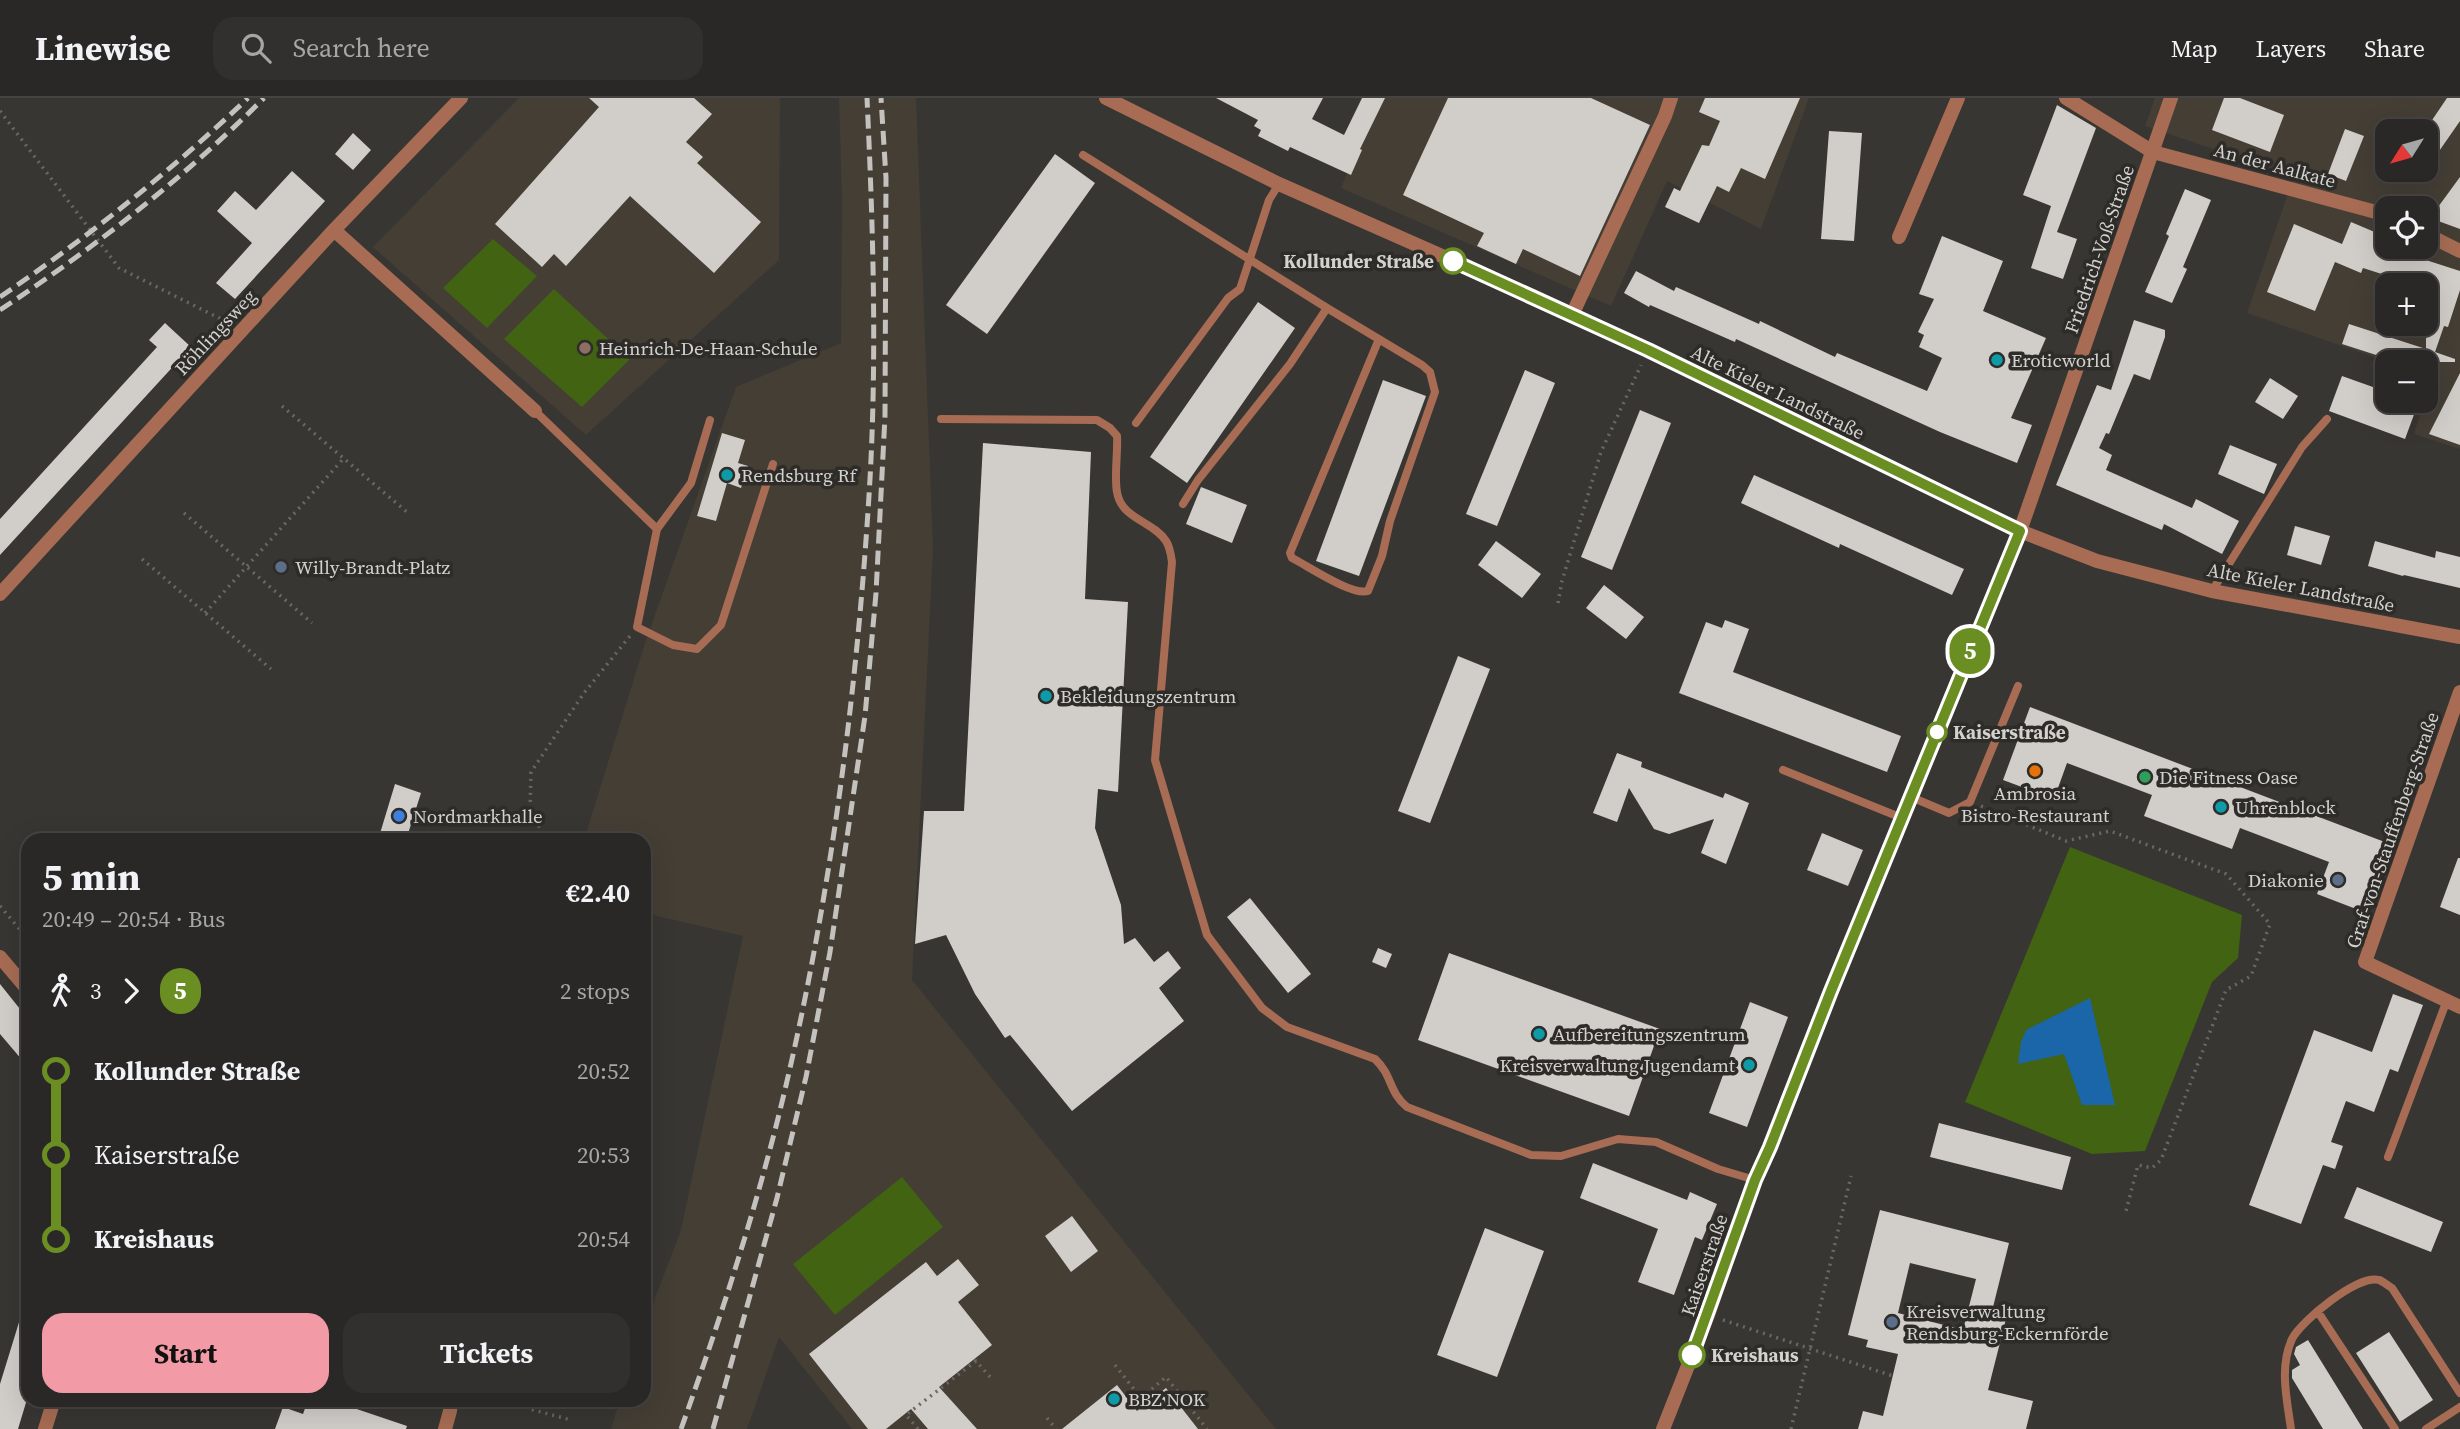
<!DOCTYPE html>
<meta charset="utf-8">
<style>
body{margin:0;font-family:"Source Serif 4",serif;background:#32302e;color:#f1f3f6;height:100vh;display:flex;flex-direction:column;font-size:26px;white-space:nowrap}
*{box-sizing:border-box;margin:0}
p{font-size:23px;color:#a5a6a7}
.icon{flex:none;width:38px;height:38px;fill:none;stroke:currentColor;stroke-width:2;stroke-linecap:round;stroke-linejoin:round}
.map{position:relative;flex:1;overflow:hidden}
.sheet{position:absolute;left:21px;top:735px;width:630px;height:574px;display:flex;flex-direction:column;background:#2a2826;border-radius:21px;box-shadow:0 7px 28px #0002,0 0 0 2px #464443}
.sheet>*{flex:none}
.badge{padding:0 14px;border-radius:23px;font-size:24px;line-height:46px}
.needle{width:46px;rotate:233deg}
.buttons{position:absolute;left:2375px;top:21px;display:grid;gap:14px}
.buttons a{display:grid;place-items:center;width:63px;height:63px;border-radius:14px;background:#2a2826;box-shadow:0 7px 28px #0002,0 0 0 2px #464443;font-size:35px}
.map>.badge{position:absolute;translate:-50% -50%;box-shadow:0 0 0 4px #fff}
.legs{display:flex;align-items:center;gap:10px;height:77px;padding:0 21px;font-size:23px}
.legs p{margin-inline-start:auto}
.overview{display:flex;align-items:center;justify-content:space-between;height:119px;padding:0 21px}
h1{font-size:38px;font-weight:700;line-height:52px}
.button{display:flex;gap:14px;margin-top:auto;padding:14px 21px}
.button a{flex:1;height:80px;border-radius:21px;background:#f39aa7;color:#111;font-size:28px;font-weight:700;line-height:80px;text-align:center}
.button a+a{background:#32302e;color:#f1f3f6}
ul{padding:0 21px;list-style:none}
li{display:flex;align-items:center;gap:24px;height:84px;font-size:26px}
li i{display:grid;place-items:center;width:10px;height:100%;margin:0 9px;background:currentColor}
li i::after{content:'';width:18px;height:18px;margin:-9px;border:5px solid;border-radius:50%;background:#2a2826}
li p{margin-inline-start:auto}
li:first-child i{background:linear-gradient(#0000 50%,currentColor 0)}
li:last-child i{background:linear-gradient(currentColor 50%,#0000 0)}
header{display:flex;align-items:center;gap:42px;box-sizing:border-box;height:98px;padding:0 35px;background:#2a2826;border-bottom:2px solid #464443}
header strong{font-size:33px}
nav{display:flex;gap:38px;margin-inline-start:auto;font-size:24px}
.search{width:490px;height:63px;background:#32302e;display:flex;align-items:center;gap:18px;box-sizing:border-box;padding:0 24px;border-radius:21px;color:#a5a6a7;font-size:26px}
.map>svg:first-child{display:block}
</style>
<header>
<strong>Linewise</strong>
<div class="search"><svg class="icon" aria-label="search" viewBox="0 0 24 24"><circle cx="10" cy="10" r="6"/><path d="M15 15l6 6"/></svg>Search here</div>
<nav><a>Map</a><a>Layers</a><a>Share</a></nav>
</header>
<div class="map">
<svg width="2460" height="1331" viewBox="0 0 2460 1331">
<rect width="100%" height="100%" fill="#383632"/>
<path fill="#443e35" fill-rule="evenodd" d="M519,0H780L779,162L586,337L373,149Z
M839,0H916L933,451L912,882L1276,1331H852L779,1239L747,1331H611L620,1302H644V1229L681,1132L743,838L644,815V742H584L646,542L736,289L841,245L842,104Z
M1377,0H1809L1761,131L1667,83L1611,208L1341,90Z
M2155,0H2460V351L2414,336L2431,280L2426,277V264H2388L2247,215L2294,78L2145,28ZM2387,33H2426V72H2387ZM2387,110H2426V149H2387ZM2387,187H2426V226H2387Z"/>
<path fill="#416312" d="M493,141L537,178L487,230L443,190Z
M554,191L630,261L582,309L504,241Z
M2070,749L2242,817L2238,860L2212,884L2145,1053L2092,1056L1965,1004Z
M902,1079L943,1129L835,1217L793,1166Z"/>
<path fill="#1b66a9" d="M2090,900L2115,1007H2082L2064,956L2018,966L2021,944L2026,932Z"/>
<path fill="#d1cdc9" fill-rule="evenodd" d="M589,0H694L712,16L686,44L703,59L697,65L761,124L714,175L630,98L566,168L554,156L542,169L495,126L599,9Z
M1216,0H1323L1312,21L1344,37L1362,0H1385L1360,51L1362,52L1351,77L1290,49L1288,53L1258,38L1261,32L1254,28L1258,22Z
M1448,0H1591L1650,27L1580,178L1523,151L1516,166L1477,148L1484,135L1403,97Z
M1705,0H1800L1765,81L1741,70L1729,94L1717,88L1699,125L1665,109L1674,90L1680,93L1702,47L1709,48L1720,23L1699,14Z
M2224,0H2240L2284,17L2270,54L2212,32Z
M2447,0H2460V23L2426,72V31Z
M2057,7L2096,30L2057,134L2077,141L2063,181L2031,170L2051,108L2023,97Z
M2345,31L2364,38L2346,83L2328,76Z
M1829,33L1862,35L1854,143L1821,141Z
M353,35L371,52L353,72L335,56Z
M1055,56L1095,85L987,236L946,207Z
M292,73L325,103L235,201L216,185L252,145L217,113L235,93L256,112Z
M2460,79V131L2430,120Z
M2185,91L2211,102L2183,169L2187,171L2172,205L2145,194L2169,138L2166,136Z
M2351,124L2377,135L2373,145L2460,173V192L2448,229L2444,228L2435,254L2455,261V264H2432L2429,274H2426V264H2398L2342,246L2349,226L2426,251V213L2432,193L2426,191V187H2416L2363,170L2361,175L2335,164L2315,213L2267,194L2294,126L2342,146Z
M1942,138L2003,163L1983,213L2046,240L2011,320L2032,327L2017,365L1940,334L1736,241L1735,244L1650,207L1649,209L1624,195L1636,173L1674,193L1676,189L1759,226L1760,223L1835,259L1837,255L1927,293L1942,260L1919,249L1924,237L1918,234L1934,201L1919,196Z
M1258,204L1295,230L1187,385L1150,359Z
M2134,222L2165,232V239L2150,282L2134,276L2109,336L2106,335L2099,350L2112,357L2106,372L2192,410L2196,401L2239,423L2222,456L2164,426L2162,432L2056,387L2097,287L2111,292Z
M165,225L191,249L0,457V421L157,249L149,242Z
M1525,272L1555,285L1497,428L1466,416Z
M2460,275V347L2429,336Z
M2342,278L2387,294V303H2419L2405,341L2329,313Z
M2270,280L2298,298L2283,321L2255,304Z
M1383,282L1426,298L1359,478L1316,463Z
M1640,312L1671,325L1612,472L1581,459Z
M722,335L745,342L738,365L748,368L741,390L727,385L716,423L697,418Z
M983,345L1091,354L1085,501L1128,504L1118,694L1098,691L1095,730L1121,807L1124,846L1135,840L1154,864L1168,853L1181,870L1159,890L1184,923L1072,1013L1010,937L1005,940L975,896L946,837L915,846L924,713H964Z
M2230,347L2277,366L2264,396L2218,376Z
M1754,377L1964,471L1952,497L1840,446L1839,450L1741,405Z
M1201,389L1247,407L1232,445L1186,426Z
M2295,428L2330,438L2321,467L2287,457Z
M1496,443L1541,476L1522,500L1478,467Z
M2375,443L2435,460L2436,453L2460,459V490L2404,477L2403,478L2368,468Z
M1604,487L1644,519L1626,541L1586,510Z
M1725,522L1749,531L1733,574L1901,638L1887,674L1679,595L1706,524L1722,530Z
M1458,558L1490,571L1430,725L1398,713Z
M2030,609L2390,746L2364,814L2317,796L2329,764L2240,730L2232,751L2144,718L2152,697L2067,665L2054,701L2003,682Z
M1617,655L1642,664L1641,669L1723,700L1725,695L1749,705L1726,766L1701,755L1714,721L1669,736L1654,731L1629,690L1617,724L1593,715Z
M395,686L421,695L406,742H378Z
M1822,735L1863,752L1848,788L1807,772Z
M2458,760H2460V817L2440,809Z
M1250,800L1311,876L1288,895L1227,819Z
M1378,850L1392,856L1386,870L1372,864Z
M1449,855L1660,931L1629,1018L1418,942Z
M0,886L28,921V969L0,936Z
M2393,896L2423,907L2398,974L2390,971L2374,1014L2346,1003L2331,1044L2343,1048L2335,1071L2323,1067L2301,1126L2249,1107L2314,932L2372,954Z
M1750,904L1788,919L1747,1029L1709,1015Z
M1939,1025L2071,1059L2062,1092L1930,1059Z
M1593,1065L1687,1102L1690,1094L1717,1106L1702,1142L1695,1139L1674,1197L1638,1184L1658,1131L1580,1100Z
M2357,1089L2443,1124L2431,1154L2344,1120Z
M1880,1112L2009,1145L1992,1213L2007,1217L1988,1292L2033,1303L2026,1331H1858L1863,1313L1883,1318L1898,1256L1866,1249L1868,1242L1848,1237ZM1910,1165L1976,1181L1963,1232L1898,1215Z
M1072,1118L1098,1153L1071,1174L1045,1138Z
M1485,1130L1544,1153L1497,1279L1437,1257Z
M958,1161L979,1187L958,1204L992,1247L939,1289L977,1331H928L911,1311L886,1331H868L809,1256L926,1164L937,1178Z
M24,1208H28V1298L18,1331H0V1286Z
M2389,1234L2433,1302L2400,1324L2356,1255Z
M2308,1242L2363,1331H2323L2292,1280V1272L2300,1267L2294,1256L2296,1249Z
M1117,1287L1137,1313L1166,1290L1198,1331H1062Z
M308,1302H330L407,1328L406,1331H275L283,1309L303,1316Z"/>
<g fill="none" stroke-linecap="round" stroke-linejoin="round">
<path stroke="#6a6865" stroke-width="3.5" stroke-dasharray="2 5" stroke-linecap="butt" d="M0,13L119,170L229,225
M282,308L408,415
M184,415L312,525
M142,461L271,571
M1558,505L1562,483L1601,354L1641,267
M205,515L344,360
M1981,708L2066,743L2110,733L2226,776L2270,826L2251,878L2226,892L2161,1062L2152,1070L2138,1067L2125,1117
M546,742L530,711L531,674L584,595L630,538
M0,808L28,841
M1723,1222L1893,1278
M1115,1267L1141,1300L1166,1279L1207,1331
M522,1302L530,1311L571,1322
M1047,1320L1056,1331
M918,1331L906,1317L976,1263L992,1281
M1791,1331L1851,1078"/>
<path stroke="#a76c53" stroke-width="8" d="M1083,57L1327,210L1422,267L1430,274L1435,294L1390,423L1382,458L1368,493C1352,498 1308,468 1292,460L1290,455L1379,241
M535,313L657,431L691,385L710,322
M941,321L1097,322L1110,330L1117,338C1118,355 1114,378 1117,394C1121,421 1153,423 1166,443C1170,449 1171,457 1172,464L1155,662L1207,837L1262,910L1287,929L1375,961C1393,978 1388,993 1407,1009L1531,1057L1561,1058L1618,1041L1656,1044L1718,1071L1755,1082
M1136,325L1228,200L1240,191L1269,102L1279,86
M1183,406L1198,382L1290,266L1327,210
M657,431L637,529L673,547L697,551L721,527L773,366
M2212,493L2302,349L2327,321
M1783,672L1902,720
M1911,699L1949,715L1970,704L2018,588
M2388,1059L2447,902
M2318,1214L2395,1331
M2291,1331C2287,1302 2279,1269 2292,1241C2301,1223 2358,1176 2379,1182C2383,1183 2388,1188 2392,1190L2460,1295
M2426,1331L2460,1309"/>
<path stroke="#a76c53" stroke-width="14" d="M2066,0L2153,54L2387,117
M334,132L535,313
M2426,136L2460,153
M1899,139L1958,0
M1572,217L1665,18L1671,0
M0,496L334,132L461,0
M2460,594L2365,864L2460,909
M0,859L28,892
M45,1331L54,1302
M445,1331L450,1313L451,1302
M1663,1331L1708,1217L1755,1082L1770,1049L1831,893L2020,433L2171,0"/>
<path stroke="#a76c53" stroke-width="14" d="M1106,0L1279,86L1537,200L1648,252L2020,433L2097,463L2212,493L2460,539"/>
<path stroke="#c3c2bf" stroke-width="5" stroke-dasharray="14 7" stroke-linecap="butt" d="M0,199C88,139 171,73 248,0
M0,212C94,150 184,80 264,0
M681,1331C720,1222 756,1112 783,1000C831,800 858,586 870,381C877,254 873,127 867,0
M713,1331L777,1100L806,979L830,854L865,618L876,495L885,318L886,80L881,0"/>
</g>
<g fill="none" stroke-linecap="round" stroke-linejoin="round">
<defs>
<path id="line-1" d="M1453,163L1648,252L2020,433L1831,893L1770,1049L1755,1082L1692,1257"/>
</defs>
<use href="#line-1" stroke="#fff" stroke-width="16"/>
<use href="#line-1" stroke="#6b8e23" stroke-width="10"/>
</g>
<g fill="#fff" stroke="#6b8e23" stroke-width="3.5">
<circle cx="1453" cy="163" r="12"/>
<circle cx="1937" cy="634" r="9"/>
<circle cx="1692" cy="1257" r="12"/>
</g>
<circle fill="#8d6e63" stroke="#2e2c28" stroke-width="2.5" cx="585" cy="250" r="7"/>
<g fill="#0f9aa8" stroke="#2e2c28" stroke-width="2.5">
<circle cx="1997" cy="262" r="7"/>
<circle cx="727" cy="377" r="7"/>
<circle cx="1046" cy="598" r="7"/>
<circle cx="2221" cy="709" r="7"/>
<circle cx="1539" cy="936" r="7"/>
<circle cx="1749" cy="967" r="7"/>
<circle cx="1114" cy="1301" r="7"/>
</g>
<g fill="#5c6f8a" stroke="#2e2c28" stroke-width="2.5">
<circle cx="281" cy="469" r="7"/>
<circle cx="2338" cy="782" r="7"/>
<circle cx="1892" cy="1224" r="7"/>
</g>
<circle fill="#e8710a" stroke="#2e2c28" stroke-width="2.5" cx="2035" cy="673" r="7"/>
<circle fill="#2e9e5b" stroke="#2e2c28" stroke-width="2.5" cx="2145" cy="679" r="7"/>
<circle fill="#3f7fe0" stroke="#2e2c28" stroke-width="2.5" cx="399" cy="718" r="7"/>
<g text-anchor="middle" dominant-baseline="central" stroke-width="7" stroke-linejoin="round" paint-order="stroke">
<g font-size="19" fill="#d3d2cf" stroke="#2e2c28">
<text transform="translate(2275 67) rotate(15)">An der Aalkate</text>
<text transform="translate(2099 151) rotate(-71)">Friedrich-Voß-Straße</text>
<text transform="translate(215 234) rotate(-47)">Röhlingsweg</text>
<text transform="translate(1778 294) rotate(26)">Alte Kieler Landstraße</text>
<text transform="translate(2301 489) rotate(11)">Alte Kieler Landstraße</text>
<text transform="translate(2392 732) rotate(-71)">Graf-von-Stauffenberg-Straße</text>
<text transform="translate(1704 1167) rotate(-71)">Kaiserstraße</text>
</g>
<g font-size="19" font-weight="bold" fill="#d3d2cf" stroke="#2e2c28" text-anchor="start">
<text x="1434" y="163" text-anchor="end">Kollunder Straße</text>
<text x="1953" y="634">Kaiserstraße</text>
<text x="1711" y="1257">Kreishaus</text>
</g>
<g font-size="19" fill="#d3d2cf" stroke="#2e2c28" text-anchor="start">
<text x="599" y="250">Heinrich-De-Haan-Schule</text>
<text x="2011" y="262">Eroticworld</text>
<text x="741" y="377">Rendsburg Rf</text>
<text x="295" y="469">Willy-Brandt-Platz</text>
<text x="1060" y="598">Bekleidungszentrum</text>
<text x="2159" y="679">Die Fitness Oase</text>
<text x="2035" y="695" text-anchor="middle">Ambrosia<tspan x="2035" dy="22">Bistro-Restaurant</tspan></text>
<text x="2235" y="709">Uhrenblock</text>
<text x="413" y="718">Nordmarkhalle</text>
<text x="2324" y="782" text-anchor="end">Diakonie</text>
<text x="1553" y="936">Aufbereitungszentrum</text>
<text x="1735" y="967" text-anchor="end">Kreisverwaltung Jugendamt</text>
<text x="1906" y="1213">Kreisverwaltung<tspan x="1906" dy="22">Rendsburg-Eckernförde</tspan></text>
<text x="1128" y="1301">BBZ NOK</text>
</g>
</g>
</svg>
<div class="buttons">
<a><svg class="needle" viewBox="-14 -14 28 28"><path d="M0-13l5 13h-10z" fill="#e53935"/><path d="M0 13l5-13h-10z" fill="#a5a6a7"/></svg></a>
<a><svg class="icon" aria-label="locate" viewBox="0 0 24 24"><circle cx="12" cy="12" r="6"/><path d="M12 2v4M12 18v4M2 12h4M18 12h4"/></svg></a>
<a>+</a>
<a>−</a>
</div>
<b class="badge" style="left:1970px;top:553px;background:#6b8e23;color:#fff">5</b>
<section class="sheet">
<div class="overview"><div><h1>5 min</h1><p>20:49 – 20:54 · Bus</p></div><b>€2.40</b></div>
<div class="legs"><svg class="icon" aria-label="walk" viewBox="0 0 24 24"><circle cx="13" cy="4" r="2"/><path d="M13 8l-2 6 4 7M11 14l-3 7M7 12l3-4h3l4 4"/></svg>3<svg class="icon" aria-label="forward" viewBox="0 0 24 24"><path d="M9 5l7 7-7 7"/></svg><b class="badge" style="background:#6b8e23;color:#fff">5</b><p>2 stops</p></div>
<ul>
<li><i style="color:#6b8e23"></i><b>Kollunder Straße</b><p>20:52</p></li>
<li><i style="color:#6b8e23"></i><span>Kaiserstraße</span><p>20:53</p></li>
<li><i style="color:#6b8e23"></i><b>Kreishaus</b><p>20:54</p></li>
</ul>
<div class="button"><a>Start</a><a>Tickets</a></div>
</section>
</div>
